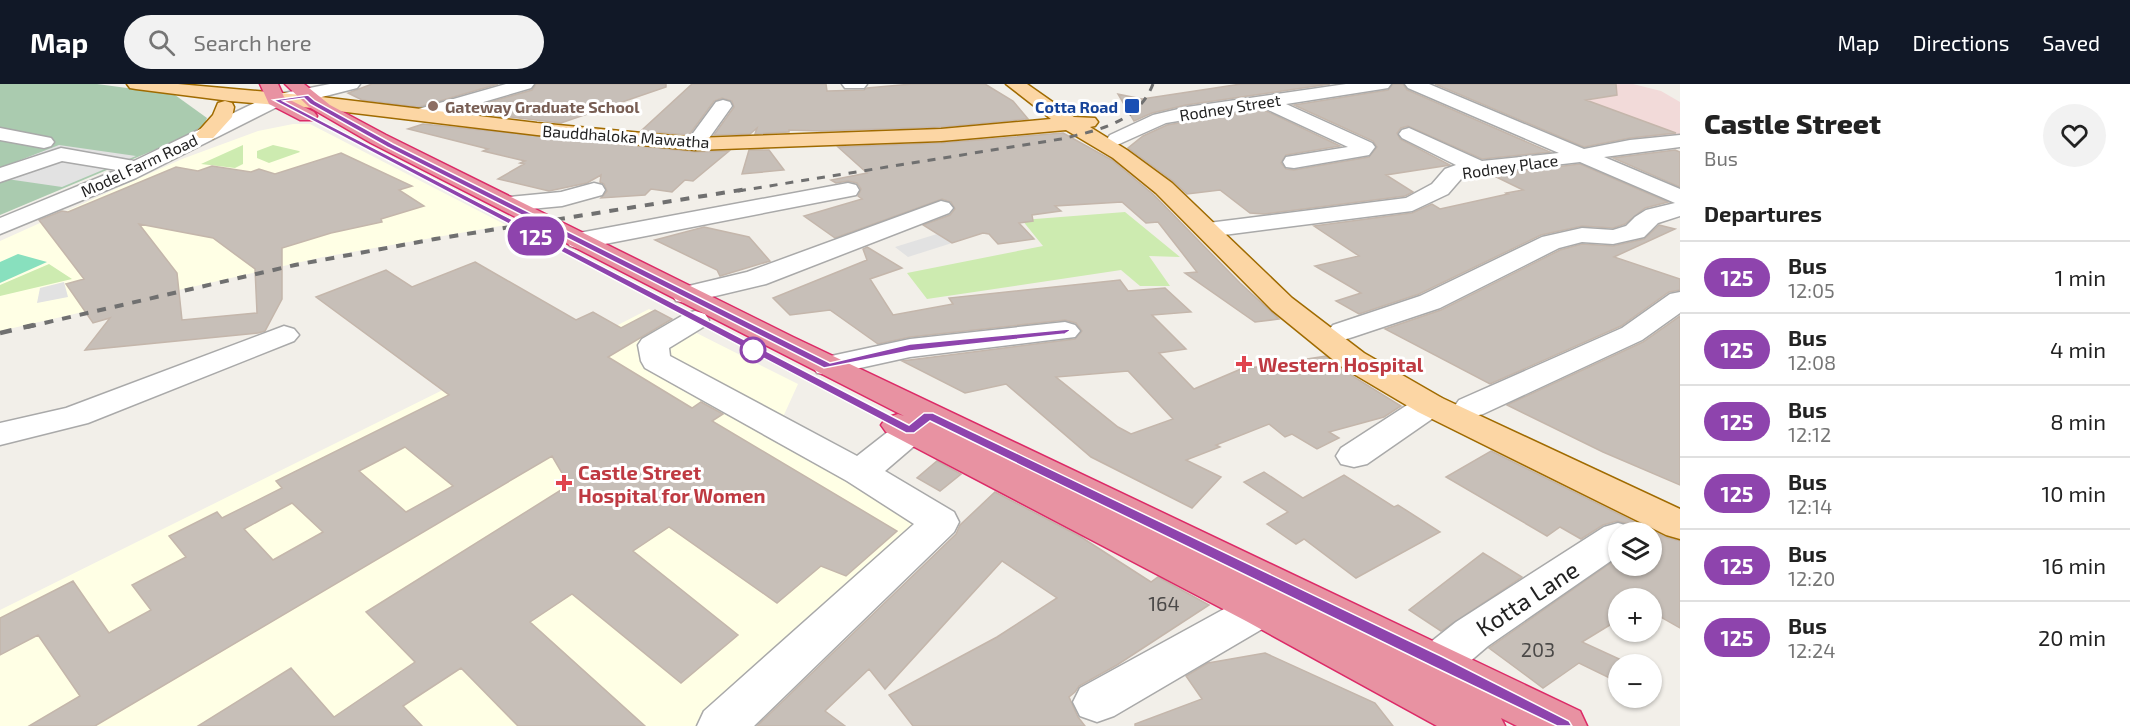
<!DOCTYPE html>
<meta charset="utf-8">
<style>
body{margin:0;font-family:"Exo 2",sans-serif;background:#f2f2f2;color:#222;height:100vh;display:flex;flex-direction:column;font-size:22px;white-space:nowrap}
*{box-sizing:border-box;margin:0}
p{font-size:20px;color:#767676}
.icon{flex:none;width:33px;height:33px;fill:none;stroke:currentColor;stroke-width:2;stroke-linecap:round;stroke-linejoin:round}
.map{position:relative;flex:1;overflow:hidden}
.drawer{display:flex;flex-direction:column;background:#fff;width:450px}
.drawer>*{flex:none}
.badge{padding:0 12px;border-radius:20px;font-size:21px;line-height:39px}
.fabs{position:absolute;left:1608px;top:438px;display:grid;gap:12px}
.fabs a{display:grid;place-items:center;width:54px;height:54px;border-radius:50%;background:#fff;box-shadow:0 2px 4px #0004;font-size:30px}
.map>.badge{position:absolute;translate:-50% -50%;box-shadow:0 0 0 3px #fff}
h2{padding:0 24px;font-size:22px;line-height:54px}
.round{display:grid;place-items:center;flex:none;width:63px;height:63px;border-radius:32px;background:#f2f2f2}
.headline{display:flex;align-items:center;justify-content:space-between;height:102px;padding:0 24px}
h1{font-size:28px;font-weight:800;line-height:45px}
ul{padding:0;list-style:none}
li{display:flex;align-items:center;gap:18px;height:72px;padding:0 24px;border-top:2px solid #e0e0e0}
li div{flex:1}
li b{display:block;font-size:22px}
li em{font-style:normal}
li .badge{min-width:66px;font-weight:700;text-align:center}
header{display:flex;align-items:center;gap:36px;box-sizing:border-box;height:84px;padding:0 30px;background:#111827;color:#fff}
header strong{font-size:28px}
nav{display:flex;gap:33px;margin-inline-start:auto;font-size:21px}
.search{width:420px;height:54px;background:#f2f2f2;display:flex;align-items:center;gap:15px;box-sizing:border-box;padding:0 21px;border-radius:33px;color:#767676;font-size:22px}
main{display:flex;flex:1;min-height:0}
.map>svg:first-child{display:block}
</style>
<header>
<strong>Map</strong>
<div class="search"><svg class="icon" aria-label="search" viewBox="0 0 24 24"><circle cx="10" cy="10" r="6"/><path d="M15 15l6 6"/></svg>Search here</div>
<nav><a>Map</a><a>Directions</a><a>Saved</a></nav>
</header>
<main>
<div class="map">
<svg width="1680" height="642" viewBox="0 0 1680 642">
<rect width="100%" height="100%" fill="#f2efe9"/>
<path fill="#f2dad9" d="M1475,0H1633L1661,7L1680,18V50L1631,56L1540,19Z"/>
<path fill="#ffffe5" d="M293,40H310L506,141L323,173L0,247V157L182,75L258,47Z
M649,225L798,300L778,344L940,438L709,642H0V526L525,265L546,278Z"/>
<path fill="#cdebb0" d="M243,61V80L235,84L201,80Z
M273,61L299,67L300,68L269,79L257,74V67Z
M1125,128L1180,173L1149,172L1170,202H1140L1121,186L927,215L907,189L1043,162L1022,136Z
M49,180L72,195L0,212V201Z"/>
<path fill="#aacbaf" d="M0,0H97L142,6L175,11L207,34L202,46L0,131Z"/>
<path fill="#88e0be" d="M18,170L47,178L0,199V178Z"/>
<path fill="#e2e2e2" d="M59,61L136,72L62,103L0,94V84Z
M937,150L952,159L908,173L895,163Z
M64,198L68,213L37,219L40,204Z"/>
<path fill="#c7bfb8" stroke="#c4b6ab" stroke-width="1.5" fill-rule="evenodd" d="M372,0H498L419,23L362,16L348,9Z
M536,0H666V3L561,39L459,27L532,6Z
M692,0H826L827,7L864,6L867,4L912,0H985L1013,17L1028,35L941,43L821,47L789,46V48L755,50L757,44L750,50L714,51L734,23L732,17L722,14L714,17L689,51L641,47Z
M1241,0H1330L1186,21L1152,29L1134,37L1118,10L1142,15Z
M1393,0H1403L1407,6L1550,68L1482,75L1408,42L1401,44L1397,49L1400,55L1450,81L1386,91L1413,108L1405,112L1264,130L1250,129L1220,106L1187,110L1173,97L1128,64L1143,52L1167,41L1262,25L1340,62L1286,71L1281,79L1286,85L1294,86L1369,73L1377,63L1373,57L1294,21L1388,6Z
M1435,0H1616L1617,11L1586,16L1676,49L1630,54L1584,63Z
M423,40L695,68L729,67L693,97L685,96L672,108L651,105L645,111L601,114L607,107L604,100L600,98L601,91L587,99L549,107L498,95L524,80L520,79L525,77L483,67L488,65L408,45Z
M1063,49L1112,76L1154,111L1240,199L1279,235L1255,238L1185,189L1197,188L1158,138L1146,139L1122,118L1055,122L1061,127L1032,131L1033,137L1019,139L1034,155L998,160L989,150L983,149L952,159L923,141L950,131L955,125L951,118L942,115L835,154L804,132L862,115L858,112L861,105L857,99L848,97L836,99L831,96L867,89L838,63L941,59Z
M749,66H769L784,86L742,90Z
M1675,66L1680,68V103L1613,74Z
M341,69L412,102L399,106L424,122L381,135L382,138L331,149L282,164V215L265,247L258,249L85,266L110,234L93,239L66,200L84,195L39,136L62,127L68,128L176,83L198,87L212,82L251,88L259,85L275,90ZM139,140L213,154L255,185L257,229L182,236L177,189Z
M1580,80L1668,118L1645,124L1625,140L1613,144L1582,142L1541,151L1419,210L1359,230L1336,217L1361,209L1315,182L1359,172L1314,142L1412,129L1432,120L1440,125L1508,110L1506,109L1523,106L1492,91Z
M1659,141L1675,145L1614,173L1680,195V206L1669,208L1621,242L1490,300L1385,245L1441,226L1560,166L1582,160L1613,162L1644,155Z
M704,143L749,153L770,177L720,192L717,186L655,156Z
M867,163L902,184L870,195L893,231L953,220L949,214L1120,196L1128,207L1165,204L1191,228L1152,231L1186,265L1159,269L1194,305L1248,282L1250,284L1326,272L1341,285L1401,322L1384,333L1329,348L1339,354L1317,365L1292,350L1285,353L1269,340L1216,361L1220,363L1186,376L1221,393L1192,424L1091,373L1006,300L965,309L902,277L1075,255L1082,247L1076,239L1065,236L910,253L878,260L830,226L790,231L773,214L867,176L863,165ZM1128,287L1173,335L1131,350L1118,343L1056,293Z
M475,178L576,236L593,228L621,244L655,226L672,235L608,273L692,324L701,318L723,330L712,337L897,447L846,492L821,482L777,519L669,443L633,467L738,551L681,599L572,510L530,538L645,642H518L461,584L403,622L422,642H198L291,584L334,633L415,578L366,528L569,401L552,372L95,642H29L80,612L38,551L0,571V534L73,497L109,549L151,526L132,501L186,473L169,452L217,428L222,434L282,404L276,397L449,311L316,213L386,186L412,203ZM405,363L453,402L406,428L359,387ZM292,419L323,448L273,476L244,445Z
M1680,232V401L1603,368L1507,321L1643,258Z
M1491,367L1665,453L1680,457V544L1652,528V514H1618V536L1582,558L1630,580H1618V598L1579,579L1543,604L1489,564L1618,474V482H1652V448H1637L1633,441L1617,437L1603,441L1581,455L1560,443L1547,452L1446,393Z
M937,377L961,390L940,407L917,394Z
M1264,388L1303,414L1344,391L1394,423L1398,421L1440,448L1356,494L1304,455L1296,460L1267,440L1288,428L1244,398Z
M995,408L1081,453L1151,498L1158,493L1209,521L1117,581L1079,602L1075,608L1069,613L1078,633L1085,642H913L889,611L997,553L1057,514L1002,477L885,605L869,585L825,627L845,642H757L956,450L960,441Z
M1483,469L1522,493L1441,547L1409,526Z
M1265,569L1375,619L1393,642H1135V640L1202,615L1186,592L1208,579Z"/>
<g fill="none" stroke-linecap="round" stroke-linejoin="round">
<defs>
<path id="minor" d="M330,0H360L357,4L306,17L281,21L136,94L0,150V134L117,86L62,77L0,98V84L61,64L134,77L269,12Z
M506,0H534L531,4L422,36L415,34L412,30L415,26Z
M842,0H867L864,4H845Z
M1346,0H1391L1388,4L1382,5L1286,20L1372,59L1375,63L1369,71L1294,84L1286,83L1283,78L1286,73L1348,63L1262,23L1166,39L1117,61L1110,59L1107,55L1110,51L1153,31L1187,23Z
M1405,0H1429L1584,65L1630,56L1680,51V63L1604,73L1680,105V132L1658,139L1644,153L1613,160L1582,158L1559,164L1440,224L1353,253L1343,256L1333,253L1328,247L1333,241L1420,212L1542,153L1582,144L1613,146L1626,142L1635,133L1646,126L1675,119L1580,78L1469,91L1461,95L1448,110L1412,127L1208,153L1199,151L1196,146L1199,141L1208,139L1406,114L1432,100L1445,85L1456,81L1402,54L1399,50L1402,46L1409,44L1482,77L1559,69L1408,4Z
M723,16L730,18L732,22L702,64L695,66L688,64L685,60L688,56L716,18Z
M0,44L51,54L54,58L51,62L44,64L0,56Z
M594,99L602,101L605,106L602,111L562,122L509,127L501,125L497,120L501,115L509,113L561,108Z
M848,99L856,101L859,106L856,111L579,165L570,162L566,157L570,152L579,149Z
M941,117L949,119L953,124L949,129L766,200L686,219L676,217L672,211L676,205L747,188Z
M1680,208V229L1642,256L1483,330L1471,333L1459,330L1454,323L1459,316L1622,244L1670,210Z
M695,227L705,230L709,236L705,242L669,264L670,272L857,372L917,325L929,322L941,325L946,332L941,339L885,387L954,428L959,438L954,448L754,642H697L704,627L914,440L847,397L645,284L641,277L638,261L642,255L685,230Z
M1065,238L1075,241L1080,247L1075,253L910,273L828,291L817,289L812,282L817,275L910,255Z
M284,242L294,245L299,251L294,257L88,339L0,361V339L66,324Z
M1430,311L1442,314L1446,321L1442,328L1367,380L1354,383L1341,380L1336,372L1341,364L1418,314Z
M1618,439L1632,443L1635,448H1618V472L1488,562L1454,591L1438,597L1422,591L1415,578L1422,565L1456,538L1604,443Z
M1261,508L1276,513L1282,525L1276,537L1114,632L1097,638L1080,632L1073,618L1080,604L1246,513Z"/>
<path id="major" d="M127,0H178L313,12L537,39L695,54L941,45L1051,35L1006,0H1027L1074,33L1095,34L1098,38L1095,42L1090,43L1127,66L1172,99L1292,214L1364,269L1442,314L1680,425V455L1666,451L1418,328L1342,283L1272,226L1156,109L1113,74L1066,46L941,57L695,66L537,51L313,24L230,17L136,5L130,4Z
M225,17L232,19L234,23L232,33L213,54H199L196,50L213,31L218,19Z"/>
<path id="highway" d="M260,0H278L284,13L314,28L317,32L314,36H300L269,20Z
M285,0H304L330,21L386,51L793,253L1580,627L1587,642H1517L1501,634L1505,642H1437L1246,537L886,348L881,341L886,334L898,330L904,332L371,59L309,23Z"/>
</defs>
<use href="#minor" stroke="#a9a9a9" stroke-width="3"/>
<use href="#major" stroke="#a06b00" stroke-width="3"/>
<use href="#highway" stroke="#dc2a67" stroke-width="3"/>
<use href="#minor" fill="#fff" fill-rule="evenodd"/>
<use href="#major" fill="#fcd6a4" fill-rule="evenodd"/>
<use href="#highway" fill="#e892a2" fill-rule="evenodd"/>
<path stroke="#707070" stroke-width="3" stroke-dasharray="8 8" stroke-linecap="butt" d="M738,107L1061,55C1098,46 1138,39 1153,0"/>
<path stroke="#707070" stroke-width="4" stroke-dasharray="9 9" stroke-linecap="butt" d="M27,243L295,181L435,155L747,105"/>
<path stroke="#707070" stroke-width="4.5" stroke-dasharray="12 12" stroke-linecap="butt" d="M0,249L34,241"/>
</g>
<path fill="#8e44ad" stroke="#fff" stroke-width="1.5" d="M308,11L315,17L393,60L830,279L910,260L1069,245L1070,247L1065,250L910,267L824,284L387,63L310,20L304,14L283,17L909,341L924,329H933L1443,573L1569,637L1572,642H1557L1432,582L930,337L914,349H906L273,16Z"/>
<circle fill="#8d6e63" stroke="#fff" stroke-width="2" cx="433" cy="22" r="6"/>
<rect fill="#1a4fb4" stroke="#fff" stroke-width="2" x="1124" y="14" width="16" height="16" rx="3"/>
<circle fill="#fff" stroke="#8e44ad" stroke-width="3" cx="753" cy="266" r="12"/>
<g fill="#e0444e" stroke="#fff" stroke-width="2">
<path d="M1241 271h6v6h6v6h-6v6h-6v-6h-6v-6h6z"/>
<path d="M561 390h6v6h6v6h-6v6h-6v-6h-6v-6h6z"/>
</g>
<g text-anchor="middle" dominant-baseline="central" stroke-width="6" stroke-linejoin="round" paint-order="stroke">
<g font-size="16" font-weight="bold" fill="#785e54" stroke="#fff" text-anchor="start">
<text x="445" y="22">Gateway Graduate School</text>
</g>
<g font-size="16" font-weight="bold" fill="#164399" stroke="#fff" text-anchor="end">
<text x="1118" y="22">Cotta Road</text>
</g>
<g font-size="16" fill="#222" stroke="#fff">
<text transform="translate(1230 23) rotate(-9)">Rodney Street</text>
<text transform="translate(626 52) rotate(4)">Bauddhaloka Mawatha</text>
<text transform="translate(139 81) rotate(-25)">Model Farm Road</text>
<text transform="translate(1510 82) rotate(-8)">Rodney Place</text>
</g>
<g font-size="20" font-weight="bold" fill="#be3a42" stroke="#fff" text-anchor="start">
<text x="1258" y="280">Western Hospital</text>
<text x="578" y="388">Castle Street<tspan x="578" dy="23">Hospital for Women</tspan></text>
</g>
<g font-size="20" fill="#4b4948">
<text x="1164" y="519">164</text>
<text x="1538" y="565">203</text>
</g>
<g font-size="24" fill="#222" stroke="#fff">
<text transform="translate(1527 514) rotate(-33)">Kotta Lane</text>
</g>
</g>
</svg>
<div class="fabs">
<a><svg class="icon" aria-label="layers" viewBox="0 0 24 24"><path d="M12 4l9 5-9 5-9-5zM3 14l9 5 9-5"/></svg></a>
<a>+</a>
<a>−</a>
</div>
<b class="badge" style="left:536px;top:152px;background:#8e44ad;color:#fff">125</b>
</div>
<section class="drawer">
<div class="headline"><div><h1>Castle Street</h1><p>Bus</p></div><a class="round"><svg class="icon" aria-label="heart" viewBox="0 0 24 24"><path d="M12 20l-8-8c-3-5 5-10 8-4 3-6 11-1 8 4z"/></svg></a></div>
<h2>Departures</h2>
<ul>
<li><span class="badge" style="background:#8e44ad;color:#fff">125</span><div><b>Bus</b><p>12:05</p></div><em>1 min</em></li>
<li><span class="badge" style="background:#8e44ad;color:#fff">125</span><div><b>Bus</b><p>12:08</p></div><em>4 min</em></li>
<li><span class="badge" style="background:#8e44ad;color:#fff">125</span><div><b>Bus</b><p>12:12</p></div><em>8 min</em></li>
<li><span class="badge" style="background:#8e44ad;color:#fff">125</span><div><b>Bus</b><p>12:14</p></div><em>10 min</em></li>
<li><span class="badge" style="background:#8e44ad;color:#fff">125</span><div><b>Bus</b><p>12:20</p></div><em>16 min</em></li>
<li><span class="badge" style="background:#8e44ad;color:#fff">125</span><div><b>Bus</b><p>12:24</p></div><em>20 min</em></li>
</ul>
</section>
</main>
